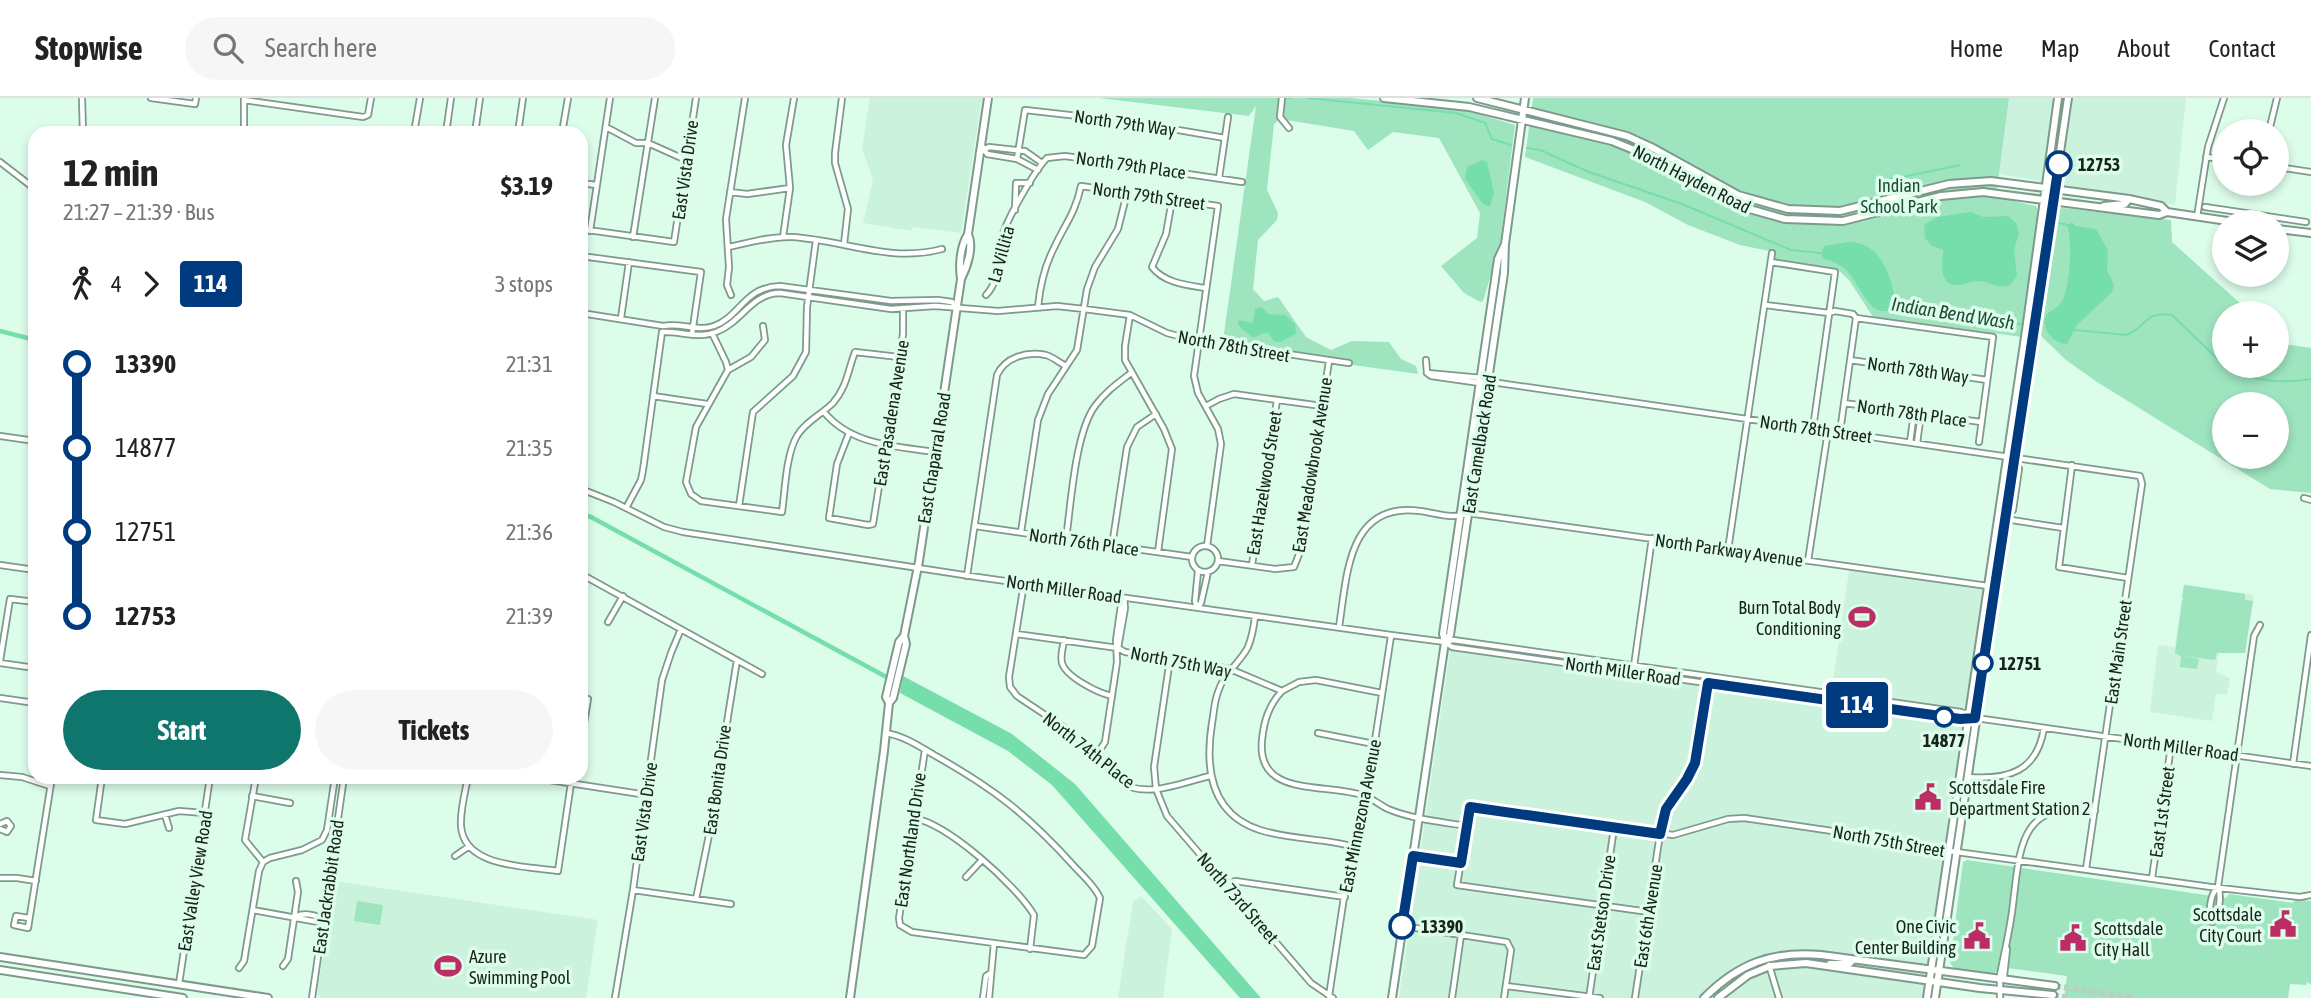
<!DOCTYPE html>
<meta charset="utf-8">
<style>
body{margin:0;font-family:"Asap Condensed",sans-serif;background:#f6f6f6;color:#222;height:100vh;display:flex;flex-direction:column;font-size:26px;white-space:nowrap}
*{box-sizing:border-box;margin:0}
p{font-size:23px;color:#767676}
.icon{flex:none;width:38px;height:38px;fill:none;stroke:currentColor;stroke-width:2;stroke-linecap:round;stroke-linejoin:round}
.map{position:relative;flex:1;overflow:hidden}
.sheet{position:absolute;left:28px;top:28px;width:560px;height:658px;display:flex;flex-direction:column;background:#fff;border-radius:21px;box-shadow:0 4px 10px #0003}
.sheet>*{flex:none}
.badge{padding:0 14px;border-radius:5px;font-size:24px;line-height:46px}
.tools{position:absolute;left:2212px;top:21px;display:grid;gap:14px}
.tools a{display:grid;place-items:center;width:77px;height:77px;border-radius:50%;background:#fff;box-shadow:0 4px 10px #0003;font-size:35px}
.map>.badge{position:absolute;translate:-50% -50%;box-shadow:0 0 0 4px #fff}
.legs{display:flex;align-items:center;gap:10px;height:77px;padding:0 35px;font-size:23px}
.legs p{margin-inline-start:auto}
.summary{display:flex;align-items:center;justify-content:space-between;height:119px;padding:0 35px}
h1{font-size:38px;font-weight:700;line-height:52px}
.primary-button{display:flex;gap:14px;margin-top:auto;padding:14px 35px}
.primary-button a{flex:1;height:80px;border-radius:42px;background:#0f766e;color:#fff;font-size:28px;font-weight:700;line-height:80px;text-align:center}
.primary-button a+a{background:#f6f6f6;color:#222}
ul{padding:0 35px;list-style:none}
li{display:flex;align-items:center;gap:24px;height:84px;font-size:26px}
li i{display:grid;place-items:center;width:10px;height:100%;margin:0 9px;background:currentColor}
li i::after{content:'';width:18px;height:18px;margin:-9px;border:5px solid;border-radius:50%;background:#fff}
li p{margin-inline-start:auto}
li:first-child i{background:linear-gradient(#0000 50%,currentColor 0)}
li:last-child i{background:linear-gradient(currentColor 50%,#0000 0)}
header{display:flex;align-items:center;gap:42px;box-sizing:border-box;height:98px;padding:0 35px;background:#fff;border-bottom:2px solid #e0e0e0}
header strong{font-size:33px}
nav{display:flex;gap:38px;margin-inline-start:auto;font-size:24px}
.search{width:490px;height:63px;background:#f6f6f6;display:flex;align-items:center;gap:18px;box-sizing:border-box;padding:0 24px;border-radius:38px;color:#767676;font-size:26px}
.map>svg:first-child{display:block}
</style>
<header>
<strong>Stopwise</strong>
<div class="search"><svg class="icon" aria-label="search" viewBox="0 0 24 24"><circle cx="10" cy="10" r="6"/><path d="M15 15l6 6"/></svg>Search here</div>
<nav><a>Home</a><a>Map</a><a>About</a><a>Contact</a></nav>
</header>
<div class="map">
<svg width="2311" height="900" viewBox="0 0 2311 900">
<rect width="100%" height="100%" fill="#ddfdeb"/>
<path fill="#caf2dc" d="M870,0H982L961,135L913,129L912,133L863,125L873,82L862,50Z
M2009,0H2186L2175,107L1999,76Z
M1849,472L1984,491L1923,900H1399L1450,552L1830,605Z
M2184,486L2254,497L2245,555H2219L2216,574L2230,580L2227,597L2216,596L2212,623L2150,614L2158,547L2175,549Z
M334,783L598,822L586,900H321L317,896Z
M1141,798L1172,831L1163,900H1118L1133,804Z"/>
<path fill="#9ee4bf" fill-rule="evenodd" d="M1099,0H1351L1462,11L1515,27L1500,146L1483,203L1480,204L1464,195L1441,168L1477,140L1480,115L1439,40L1393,34L1368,52L1354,33L1280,21L1274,26L1267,92L1278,115L1277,122L1258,142L1253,191L1264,203L1278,199L1306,239L1331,252L1352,243L1389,244L1401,261L1416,268L1418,276L1353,267L1349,261L1223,243L1256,8L1249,18Z
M1533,0H2009L1996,99L2031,107L2036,108L2038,113L2022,239L1873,219L1849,182L1837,171L1773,162L1774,154L1740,147L1688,127L1645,104L1525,59Z
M2063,110L2171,122L2172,144L2251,215H2224V268H2277V239L2284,246L2311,250V395L2270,391L2097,284L2066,262L2037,234L2057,116L2059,111ZM2224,306H2277V359H2224Z
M2184,487L2245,496V502L2253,503L2245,555H2217L2215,562L2184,558L2199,561L2197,571L2180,569L2181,558L2175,555L2182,503L2184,500L2182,499Z
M1967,762L2226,800L2229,796L2293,805L2295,801L2311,803V887L2307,884L2306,887L2290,886L2288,900H2064L2067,878L2000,869L1994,876L1955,871L1950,865L1963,764Z
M357,803L383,807L380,827L354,823Z"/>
<path fill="#76deab" d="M1482,62L1487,64L1494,95L1490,109L1483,106L1465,81L1467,69Z
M1971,114L1983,119L2008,118L2016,125L2019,135L2014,152L2017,178L2010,187C1997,192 1990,183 1977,183C1971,183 1965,186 1960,187C1937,188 1943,166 1943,152L1932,148L1925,140L1924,127L1937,119Z
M2072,124L2075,128L2096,131L2108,153L2107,172L2114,187L2112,194L2077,227L2067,246C2055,246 2042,233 2045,220C2047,212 2057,212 2061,205C2070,192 2073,144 2067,128Z
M1849,144C1881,144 1891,178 1896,205L1892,212C1869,220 1861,188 1848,174C1841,166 1832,163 1823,161L1821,155L1824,148Z
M1262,209L1268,216L1285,217L1295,226L1296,236L1280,244L1274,243L1268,235H1264L1253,240L1238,227L1239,222L1253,225L1255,211Z
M903,578L1012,636L1075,686L1261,900H1240L1052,687L1008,653L900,595Z"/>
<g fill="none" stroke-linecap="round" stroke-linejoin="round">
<path stroke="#76deab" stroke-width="2" d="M1282,0H1290
M1308,0L1456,15L1485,25L1492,41L1511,47
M1527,50L1540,52L1589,74L1682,106L1791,152L1821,155
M1888,82L1960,67
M2059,125L2068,127
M1897,205L2002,224L2033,227
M2075,232L2126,237C2147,230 2144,212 2172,217L2224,267
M2226,268C2252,284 2281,286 2311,281"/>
<path stroke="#76deab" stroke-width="4.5" d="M0,233L35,242
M581,416L591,419L892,582"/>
<path stroke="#b6d1c2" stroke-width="6" stroke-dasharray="6 3" stroke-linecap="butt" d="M2055,888L2135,900
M2053,897L2071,900"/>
<defs>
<path id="minor" d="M82,0L83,35
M151,0L195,6L196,0
M842,0L835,55V65L848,111L844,146
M1282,0L1280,19L1289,30
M244,2L363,19L368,17L371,0
M606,29L636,45H648L686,62
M2269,33L2277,0
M83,34L96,32L107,35
M244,35V1
M414,35L420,0
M446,35L451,0
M475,35L480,0
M518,35L523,0
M562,35L568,0
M983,49L987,56L1017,61L1038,72
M979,55L989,49L1025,53L1042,65
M2206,59L2224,61
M1017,61L1025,12L1131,24L1225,40
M0,64L35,91
M2277,69L2311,74
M1219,80L1228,19
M581,85L596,87
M730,94L747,96L790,90
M1172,102L1166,136L1152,169C1164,185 1187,187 1205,190
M2205,109L2306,124
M1015,112L1016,85H1030
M2197,119L2208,49L2224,0
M581,131L674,144L696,0
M590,133L610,0
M633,139L655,0
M783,139L790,90L786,47L794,0
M728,149C748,145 771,138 792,139C844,142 889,165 942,151
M581,158L701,174L692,236
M1771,164L1835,174L1813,330
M731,197L727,187L729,169L726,121L745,0
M986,197C1002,181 996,156 1003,136C1008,119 1035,72 1047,60L1065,58L1242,84
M1765,207L1829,215L1835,213L1853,216L1856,220L1993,239L1979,344
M1038,209C1040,188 1044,169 1054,150C1065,126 1075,116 1081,88L1218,108L1194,278L1198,295L1218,331L1221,346L1207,448
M581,215L663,228C680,224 697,234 714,228C741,218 744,189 780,188L891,203L938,202L952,204L956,208
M1130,217L1125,248V262L1164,331L1172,351L1158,454
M621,220L629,164
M763,228L765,242L751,259L728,272L696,329L686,384L691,396L701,403L782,414C785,393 786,356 797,338C805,324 822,316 833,305C847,289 848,272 855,254L899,259
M662,234C680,233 699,241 716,234C741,225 752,195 780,195L891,211L935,208L998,213L1057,208L1084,211L1130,217L1167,235L1193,242L1349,265
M712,235L726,264L728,272
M1426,262L1427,275
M1850,262L1987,282
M1427,275L1431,278L1487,286L1492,284L2140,378L2142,386L2086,771
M1428,275L1482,280
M653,298L707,306
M1844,305L1981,324
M1206,308L1219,301L1234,296L1322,308
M824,314C851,347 895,348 935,354
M1840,334L1856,220
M849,335L837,366L829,420L868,427L873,426L903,236V210
M0,338L35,343
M1910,344L1914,315
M1917,345L1921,316
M2072,367L2059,469L2128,480
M581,391L614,404L664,429L683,434L977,479L1391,537L1445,544L1453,542L1961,614L1968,618L1983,621L2311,668
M2304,400L2311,402
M739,408L753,314L793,278L806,254L807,209L816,142
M626,410L641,382L643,372L662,234
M2013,412L2019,371
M2005,421L2063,430
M975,428L1192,459
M1021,434L1038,322L1048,296L1077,252L1087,191L1095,169L1118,131L1127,95
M1066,441C1071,406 1075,335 1095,308C1105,294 1118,285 1131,275
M1192 461a13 13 0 1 1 26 0a13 13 0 1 1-26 0Z
M1112,448L1127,349L1137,329L1156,316
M1728,452L1772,155
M1218,463L1275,471L1294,469L1301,451L1329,263
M1808,463L1828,333
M0,467L35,472
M1252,467L1277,302
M581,476L762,576
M967,478L997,277C1005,259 1027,253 1046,257C1053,259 1060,265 1066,268
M1024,485L1009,579L1010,589L1017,598L1065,630L1130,689C1155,697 1185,684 1210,678
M1197,509L1195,503L1198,473
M1198,509L1201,505L1208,474
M1255,518C1254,528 1252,539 1248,549C1240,565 1223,576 1218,594C1214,604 1214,615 1212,625C1205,669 1210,716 1260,732C1291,742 1324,740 1355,749
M608,524L623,498
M1339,529C1347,479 1347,403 1420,413C1436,415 1454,422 1468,415L1995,489
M1016,536L1118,550L1125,554L1230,571L1282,593L1299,584L1316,582L1382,595
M1064,542C1063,550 1060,557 1062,565C1066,579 1098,595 1112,598
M1445,544L1452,549L1960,621L1967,619
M1118,550L1125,510L1124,500
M1170,561L1154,669L1156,691L1167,718L1311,885L1333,900
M0,563L10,501L35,504
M0,565L35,570
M1633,575L1652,440
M1282,593C1269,607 1264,622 1262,642C1256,701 1327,684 1365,698C1373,701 1380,707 1388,711C1412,721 1441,724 1467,728
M0,600L35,605
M885,635C902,637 919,648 934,657C993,690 1028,717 1073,767C1082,777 1095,788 1100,800L1092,848L1084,857L912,834L900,827L899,820L925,652
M1318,635L1374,646
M581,643L588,601
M1096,658L1105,644L1117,564L1116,542L1121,507L1124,500
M2293,666L2311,537
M0,677L22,679L50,688
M102,679L96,722L125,726L179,713L205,715
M256,679L245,742L263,764
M468,679C465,695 460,712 461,728C464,770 527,768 558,773L571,685L575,679
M530,679L647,697
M1968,679C2008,682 2037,674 2044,630
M252,698L290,705
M165,717L169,730
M913,720C947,725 1016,787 1034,817L1030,851
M0,726L7,723L11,728L7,734L0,731
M455,758L468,749
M1413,758L1461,764
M263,764L270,760L302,752L322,742L327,732L335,679
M966,779L982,762
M0,780H17L36,783
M2152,780L2171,648
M1228,789L1235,783L1345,799
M633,792L731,806
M696,801L709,737L737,562
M253,812L318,824L323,822
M1649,814L1457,787L1470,709L1673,737L1728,721L1744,720L1873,739L1906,747L2211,789L2300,799L2311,797
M296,818C304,815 316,816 323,822
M29,820L16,818L14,827L28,830L52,679
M2212,824C2219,816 2222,799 2218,789L2254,538L2260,527
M2212,824C2208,815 2210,797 2217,790
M1403,828L1507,844L1511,852L1504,900
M1769,867L1779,900
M283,868L288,861L298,794L296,783
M239,870L244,863L259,773L263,764
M2001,882L2004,878L2007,851
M179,886L210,679
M1506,888L1600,900
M1329,898L1349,766L1361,734L1391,538
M312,900L344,679
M615,900L633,792L662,582L671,555L681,531
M983,900L986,878L989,876
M989,900L994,845
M1452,900L1461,837
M1589,900L1614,730
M1635,900L1662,723C1668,701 1687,687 1694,666C1703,641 1704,611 1708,584
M2000,900V877C2004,856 2009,836 2012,814C2020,755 2016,700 2095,713"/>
<path id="major" d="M1384,0L1469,9L1612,43L1639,54L1739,108L1785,121L1843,123L1941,98L1983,94L2159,117L2167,114L2234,124
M1477,0L1627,38L1651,49L1738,97L1788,111L1840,113L1949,86L1991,83L2129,101L2161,108L2167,114
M2104,108L2125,106L2129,101
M2277,131L2311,135
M961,181C967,169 974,149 968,136
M1445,544L1450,537L1504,175L1505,146L1525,0
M889,605L893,600L906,546L904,538
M0,859L268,900
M1830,866H1849L1853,862
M0,872L183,900
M850,900L884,653L889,605L886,599L899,544L904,538L919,463L961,181C959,167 960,149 968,136L988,0
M1392,900L1445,544L1443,536L1498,161L1505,146
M1704,900C1739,865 1772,853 1821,857L2055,888
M1718,900L1748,877L1770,868L1806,865L1980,890L2053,897
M1927,900L2026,232L2058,0
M1935,900L2068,0"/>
</defs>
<use href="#minor" stroke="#7d9a8a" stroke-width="8"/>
<use href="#major" stroke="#7d9a8a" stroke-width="10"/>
<use href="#minor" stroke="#fff" stroke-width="4.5"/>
<use href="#major" stroke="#fff" stroke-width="6"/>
</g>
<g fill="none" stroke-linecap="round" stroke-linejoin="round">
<defs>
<path id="line-1" d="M1402,828L1413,758L1461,765L1470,709L1660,736L1666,711L1687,681L1695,665L1708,585L1933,617L1960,621L1975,620L2059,66"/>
</defs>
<use href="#line-1" stroke="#fff" stroke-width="16"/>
<use href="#line-1" stroke="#003b80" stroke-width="10"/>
</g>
<defs>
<symbol id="stadium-bare" viewBox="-9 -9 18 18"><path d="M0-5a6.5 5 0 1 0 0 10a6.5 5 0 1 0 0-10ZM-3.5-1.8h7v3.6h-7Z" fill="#ba2e65" stroke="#ddfdeb" stroke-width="2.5" paint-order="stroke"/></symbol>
<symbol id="civic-bare" viewBox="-9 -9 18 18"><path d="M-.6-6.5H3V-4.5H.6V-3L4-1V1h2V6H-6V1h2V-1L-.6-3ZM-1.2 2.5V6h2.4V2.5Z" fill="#ba2e65" stroke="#ddfdeb" stroke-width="2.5" paint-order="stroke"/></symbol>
</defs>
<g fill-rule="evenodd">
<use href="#stadium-bare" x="1843" y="500" width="38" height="38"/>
<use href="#civic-bare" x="1909" y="680" width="38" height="38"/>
<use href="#civic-bare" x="2264" y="807" width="38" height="38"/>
<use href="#civic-bare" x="1958" y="819" width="38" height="38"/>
<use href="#civic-bare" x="2054" y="821" width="38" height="38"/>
<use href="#stadium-bare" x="429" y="849" width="38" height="38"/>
</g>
<g fill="#fff" stroke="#003b80" stroke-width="3.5">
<circle cx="2059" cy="66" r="12"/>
<circle cx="1983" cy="565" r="9"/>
<circle cx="1944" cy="619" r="9"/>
<circle cx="1402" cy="828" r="12"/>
</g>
<g text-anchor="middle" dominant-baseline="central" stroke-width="7" stroke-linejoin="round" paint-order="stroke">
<g font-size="18" fill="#18231d" stroke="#ddfdeb">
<text transform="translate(1125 25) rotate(8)">North 79th Way</text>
<text transform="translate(1131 67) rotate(8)">North 79th Place</text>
<text transform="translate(685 72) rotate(-82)">East Vista Drive</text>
<text transform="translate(1692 81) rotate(27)">North Hayden Road</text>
<text transform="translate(1149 98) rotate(8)">North 79th Street</text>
<text transform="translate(1001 156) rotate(-75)">La Villita</text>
<text transform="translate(1234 248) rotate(10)">North 78th Street</text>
<text transform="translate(1918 272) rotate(8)">North 78th Way</text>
<text transform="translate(891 315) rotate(-81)">East Pasadena Avenue</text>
<text transform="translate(1912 315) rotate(8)">North 78th Place</text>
<text transform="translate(1816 331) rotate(8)">North 78th Street</text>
<text transform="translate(1479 346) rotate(-81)">East Camelback Road</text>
<text transform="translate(934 360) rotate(-81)">East Chaparral Road</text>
<text transform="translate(1312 367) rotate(-81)">East Meadowbrook Avenue</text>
<text transform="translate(1264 385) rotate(-81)">East Hazelwood Street</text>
<text transform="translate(1084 444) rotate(8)">North 76th Place</text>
<text transform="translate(1729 452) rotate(8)">North Parkway Avenue</text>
<text transform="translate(1064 491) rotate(8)">North Miller Road</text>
<text transform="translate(2118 554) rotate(-82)">East Main Street</text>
<text transform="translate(1181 564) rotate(11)">North 75th Way</text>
<text transform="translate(1623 573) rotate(8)">North Miller Road</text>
<text transform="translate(2181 649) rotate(8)">North Miller Road</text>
<text transform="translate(1089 652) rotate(38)">North 74th Place</text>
<text transform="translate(717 682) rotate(-82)">East Bonita Drive</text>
<text transform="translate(644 714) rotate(-82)">East Vista Drive</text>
<text transform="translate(2162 714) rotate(-82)">East 1st Street</text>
<text transform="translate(1360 718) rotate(-79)">East Minnezona Avenue</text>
<text transform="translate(910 742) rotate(-82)">East Northland Drive</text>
<text transform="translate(1889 743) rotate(10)">North 75th Street</text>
<text transform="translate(195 783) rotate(-81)">East Valley View Road</text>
<text transform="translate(328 789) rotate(-82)">East Jackrabbit Road</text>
<text transform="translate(1238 800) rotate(49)">North 73rd Street</text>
<text transform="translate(1601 815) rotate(-82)">East Stetson Drive</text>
<text transform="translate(1648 818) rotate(-81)">East 6th Avenue</text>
</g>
<g font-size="18" font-weight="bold" fill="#18231d" stroke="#ddfdeb" text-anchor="start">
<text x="2078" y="66">12753</text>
<text x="1999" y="565">12751</text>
<text x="1944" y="642" text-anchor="middle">14877</text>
<text x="1421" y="828">13390</text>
</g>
<g font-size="18" fill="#214d38" stroke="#ddfdeb">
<text x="1899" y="87">Indian<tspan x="1899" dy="21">School Park</tspan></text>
</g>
<g font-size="18" fill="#18231d" stroke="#ddfdeb" text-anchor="end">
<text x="1841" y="509">Burn Total Body<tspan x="1841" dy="21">Conditioning</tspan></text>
<text x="1949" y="689" text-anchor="start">Scottsdale Fire<tspan x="1949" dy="21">Department Station 2</tspan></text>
<text x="2262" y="816">Scottsdale<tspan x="2262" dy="21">City Court</tspan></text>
<text x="1956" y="828">One Civic<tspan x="1956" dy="21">Center Building</tspan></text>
<text x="2094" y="830" text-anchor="start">Scottsdale<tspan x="2094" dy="21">City Hall</tspan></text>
<text x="469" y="858" text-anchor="start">Azure<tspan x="469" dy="21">Swimming Pool</tspan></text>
</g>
<g font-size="19" font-style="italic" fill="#204c37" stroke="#ddfdeb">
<text transform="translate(1953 215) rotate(9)">Indian Bend Wash</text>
</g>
</g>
</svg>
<div class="tools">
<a><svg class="icon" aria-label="locate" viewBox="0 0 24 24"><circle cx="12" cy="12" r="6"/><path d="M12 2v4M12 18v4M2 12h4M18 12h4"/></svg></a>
<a><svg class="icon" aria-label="layers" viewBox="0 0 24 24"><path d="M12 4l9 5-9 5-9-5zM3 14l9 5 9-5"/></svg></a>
<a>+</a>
<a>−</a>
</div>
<b class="badge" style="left:1857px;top:607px;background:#003b80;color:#fff">114</b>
<section class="sheet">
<div class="summary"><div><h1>12 min</h1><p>21:27 – 21:39 · Bus</p></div><b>$3.19</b></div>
<div class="legs"><svg class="icon" aria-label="walk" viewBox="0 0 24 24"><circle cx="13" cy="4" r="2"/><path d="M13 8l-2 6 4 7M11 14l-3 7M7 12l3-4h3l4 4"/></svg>4<svg class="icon" aria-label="forward" viewBox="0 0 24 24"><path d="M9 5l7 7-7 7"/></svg><b class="badge" style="background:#003b80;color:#fff">114</b><p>3 stops</p></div>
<ul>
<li><i style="color:#003b80"></i><b>13390</b><p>21:31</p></li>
<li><i style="color:#003b80"></i><span>14877</span><p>21:35</p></li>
<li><i style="color:#003b80"></i><span>12751</span><p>21:36</p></li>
<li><i style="color:#003b80"></i><b>12753</b><p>21:39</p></li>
</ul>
<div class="primary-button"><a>Start</a><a>Tickets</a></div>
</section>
</div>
